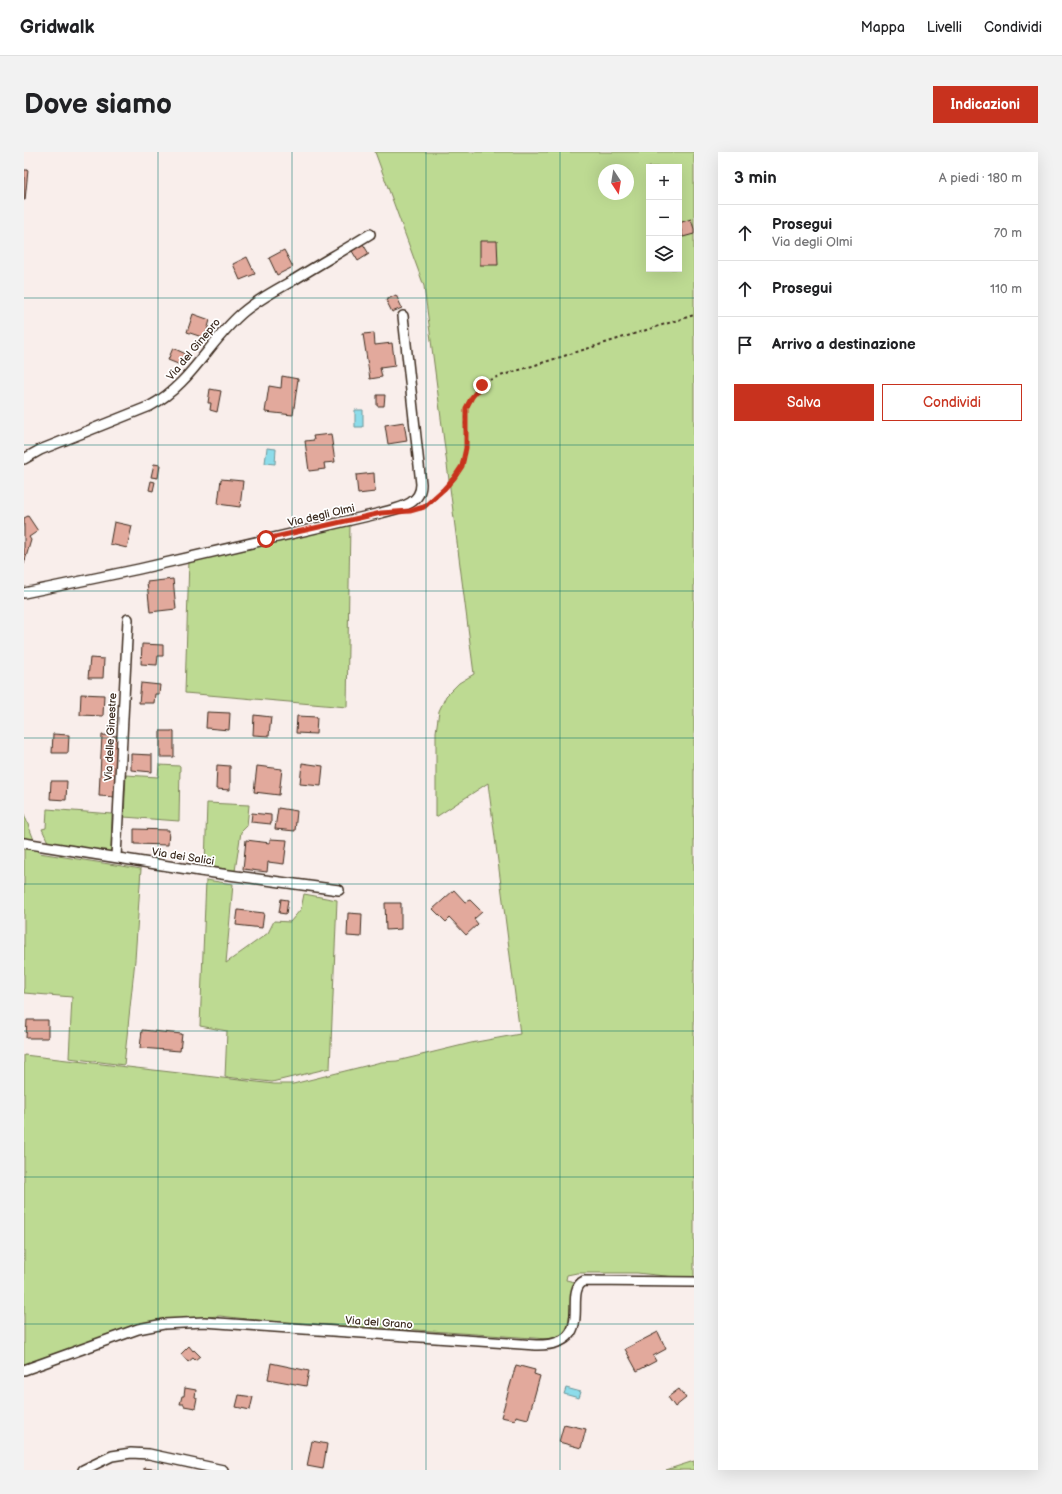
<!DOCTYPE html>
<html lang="it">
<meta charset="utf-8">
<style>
:root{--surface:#fff;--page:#f2f2f2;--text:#202124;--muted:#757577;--line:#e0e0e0;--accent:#c8321e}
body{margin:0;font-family:"Balsamiq Sans",sans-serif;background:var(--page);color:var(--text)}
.controls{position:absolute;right:12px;top:12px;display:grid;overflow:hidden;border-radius:0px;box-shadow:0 4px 16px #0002}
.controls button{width:36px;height:36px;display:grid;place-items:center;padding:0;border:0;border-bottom:1px solid var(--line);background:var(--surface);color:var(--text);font:20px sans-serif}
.compass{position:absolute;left:574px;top:12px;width:36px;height:36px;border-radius:50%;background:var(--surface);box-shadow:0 4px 16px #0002;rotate:168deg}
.stop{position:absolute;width:12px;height:12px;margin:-9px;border:3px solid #c8321e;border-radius:50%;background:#fff}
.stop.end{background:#c8321e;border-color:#fff;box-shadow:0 1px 4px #0008}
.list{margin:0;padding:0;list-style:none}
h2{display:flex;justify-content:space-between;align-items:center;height:52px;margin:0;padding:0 16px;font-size:17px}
h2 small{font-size:13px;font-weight:400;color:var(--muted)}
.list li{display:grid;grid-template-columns:26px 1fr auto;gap:12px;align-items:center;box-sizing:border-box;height:56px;padding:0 16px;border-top:1px solid var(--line)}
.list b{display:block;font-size:15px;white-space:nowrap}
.list p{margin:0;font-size:13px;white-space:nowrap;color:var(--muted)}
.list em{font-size:13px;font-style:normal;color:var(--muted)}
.actions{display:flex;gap:8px;padding:12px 16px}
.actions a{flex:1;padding:9px 0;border:1px solid var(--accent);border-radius:0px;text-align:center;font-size:14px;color:var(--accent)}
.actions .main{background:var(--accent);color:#fff}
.icon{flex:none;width:22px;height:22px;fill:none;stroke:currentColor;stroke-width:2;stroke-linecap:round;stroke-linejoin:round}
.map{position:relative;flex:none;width:670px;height:1318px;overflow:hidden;border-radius:0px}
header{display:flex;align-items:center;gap:24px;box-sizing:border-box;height:56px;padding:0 20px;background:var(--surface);border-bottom:1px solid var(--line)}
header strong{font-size:19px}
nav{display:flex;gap:22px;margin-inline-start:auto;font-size:14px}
.intro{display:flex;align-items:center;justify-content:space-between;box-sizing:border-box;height:96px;padding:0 24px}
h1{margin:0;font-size:28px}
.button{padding:10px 18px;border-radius:0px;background:var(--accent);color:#fff;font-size:14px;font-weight:700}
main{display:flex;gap:24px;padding:0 24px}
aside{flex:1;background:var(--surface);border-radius:0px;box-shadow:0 4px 16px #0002}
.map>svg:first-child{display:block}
.green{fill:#bdda92;stroke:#7c8258;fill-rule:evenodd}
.water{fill:#8ddcea;stroke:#6c9598}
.building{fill:#e2a99c;stroke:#3b2a1e}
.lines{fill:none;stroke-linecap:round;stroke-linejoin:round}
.street-casing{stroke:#3b2a1e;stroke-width:12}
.path{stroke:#3b2a1e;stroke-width:2;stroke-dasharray:3 3;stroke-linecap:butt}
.street{stroke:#fff;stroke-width:9}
.route{stroke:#c8321e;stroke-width:5}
.grid{fill:none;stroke:#0f766e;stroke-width:1;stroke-opacity:0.55}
.labels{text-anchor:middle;stroke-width:3.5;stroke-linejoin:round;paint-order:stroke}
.street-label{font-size:11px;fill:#3b2a1e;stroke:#fff}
</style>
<header>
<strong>Gridwalk</strong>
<nav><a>Mappa</a><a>Livelli</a><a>Condividi</a></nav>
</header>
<div class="intro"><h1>Dove siamo</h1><a class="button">Indicazioni</a></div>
<main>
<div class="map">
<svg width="670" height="1318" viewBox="0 0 670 1318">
<rect width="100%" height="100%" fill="#f9eeeb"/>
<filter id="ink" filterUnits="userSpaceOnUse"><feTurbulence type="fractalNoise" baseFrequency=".025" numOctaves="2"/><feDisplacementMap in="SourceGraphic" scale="8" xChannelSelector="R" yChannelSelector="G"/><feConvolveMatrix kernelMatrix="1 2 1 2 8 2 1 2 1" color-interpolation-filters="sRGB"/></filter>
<g filter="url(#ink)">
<path class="green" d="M351,0h319v1127l-57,-6h-60l-10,2 -1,5 9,2c6,32 8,49 -27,57l-146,-10 -128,-7 -54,-6 -59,4 -84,27 -53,20v-312l250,29h19l88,-22 16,-1 74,-18 49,-9 -32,-251 -52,34v-85l3,-21 7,-15 13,-13 15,-9 -50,-388zM625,15h30v102h-30zM580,18h24v24h-24z
M326,372l-3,183 -162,-14 4,-134z
M135,613l21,1 -1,55 -55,-4 2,-42 32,2z
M183,651l42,2 -2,21 -6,6 -6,39 -30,-6z
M23,657l65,5 -1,38 -63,-10 -6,-13 4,-1z
M0,662l15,39 102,16 -6,91 -11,105 -55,-7 3,-61 -48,-4z
M182,728l27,4 -7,79 42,-30 6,-12 16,1 11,-13 3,-15 33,6 -7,168 -58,14 -47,-5 2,-46 -27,-5z
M670,1309v9h-28z"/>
<path class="water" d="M331,258h8v17h-8z
M243,296l9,1 -1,15 -10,-1z
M542,1236l15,4 -2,6 -15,-4z"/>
<path class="building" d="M0,18h4l-3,30h-1z
M667,67l3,10v5l-11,3 -4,-14z
M456,89h17l1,24h-18z
M339,92l6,10 -11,7 -6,-10z
M260,98l9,17 -16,8 -8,-17z
M223,105l8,17 -15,6 -7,-16z
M372,143l6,13 -10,4 -6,-12z
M169,162l17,6 -5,18 -18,-6z
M350,181l1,12 17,-2 3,23 -15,2 2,9 -12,2 -7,-45z
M149,196l15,7 -5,11 -15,-6z
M258,224l16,3 -5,36 -28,-3 4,-26 12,2z
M186,237l11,2 -4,21 -7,-2 1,-7h-3z
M353,243h8l-1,11h-7z
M380,270l3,19 -19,3 -3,-19z
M307,282l4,28 -11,1 1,6 -16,2 -4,-30 9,-1 -1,-4z
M130,312l6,1 -2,13 -7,-1z
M350,321l1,19 -17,2 -2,-19z
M197,327l22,2 -3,26 -22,-3z
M127,329l4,1 -2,9 -4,-1z
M4,364l10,15 -9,6 2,3 -7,24v-46z
M90,370l18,4 -5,22 -17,-4z
M149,427l3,30 -26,3 -3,-30z
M118,492l21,1v11h-5l-1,9 -16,-1z
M66,506l14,1 -1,19h-15z
M117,531l19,2 -1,9h-4l-1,9h-15z
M57,542l23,1 -1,21 -23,-1z
M183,560l23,1 -1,17 -23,-2z
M230,563l17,2 -2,19 -16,-1z
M273,564l20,1 -1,17 -20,-1z
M136,579h14v26h-14z
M29,582l16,1 -1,18h-16z
M78,583l15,1 -2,61 -16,-1z
M107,602l21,1v17l-21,-2z
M278,611l21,3 -2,20 -21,-2z
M193,613l13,1v24l-14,-1z
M233,614l25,3 -3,26 -25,-3z
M27,629h16l-1,19 -16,-1z
M254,656l19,3 -2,20 -20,-2z
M228,661l19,2v9l-20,-2z
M110,677l35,1 -1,15 -34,-1z
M246,687l17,1 -3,24 -16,-2 -1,10 -24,-3 3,-29 24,3z
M430,738l11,12 5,-2 12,12 -8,7 4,5 -12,11 -16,-17 -4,4 -13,-13z
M257,747l7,1 -2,14 -7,-1z
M361,751h16v26l-15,1z
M214,758l26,3 -2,15 -26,-3z
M324,761l14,1 -1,23 -14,-1z
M3,868h21v18h-22z
M118,878l40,4 -2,17 -40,-3z
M634,1180l8,17 -13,7 3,5 -19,10 -12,-22z
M165,1194l4,5 1,-1 6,6 -5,4 -2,-2 -5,4 -7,-8z
M247,1211l38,8 -3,15 -38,-7z
M492,1213l19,5 -1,4 6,2 -12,43 -12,-3 -1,4 -14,-3z
M161,1236l11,2 -1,7 2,1 -2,10 -11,-2v-2h-4l2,-8h2z
M655,1237l7,9 -11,9 -7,-10z
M215,1243l14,2 -3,13 -14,-3z
M540,1272l22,5 -5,19 -22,-6z
M288,1289l15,3 -4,25 -16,-3z
M120,1316l18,2h-18z"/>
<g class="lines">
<g class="street-casing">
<path id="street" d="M0,307l16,-9 110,-44c40,-21 58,-63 91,-92 15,-13 33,-23 51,-33 26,-16 52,-31 78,-47
M0,441l115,-24 242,-56c17,-5 40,-8 40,-29l-18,-168
M0,691l176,28 139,19
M92,705l12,-238
M0,1218l114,-41 26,-5 40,-2 332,23c63,1 25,-53 48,-64l110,1
M59,1318l29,-14 19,-3 18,1 74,16"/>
</g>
<path class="path" d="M396,357c8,-4 15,-11 21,-17 9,-8 19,-19 22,-30 9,-25 -6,-45 12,-69 5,-6 11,-12 19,-15l200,-63"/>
<use href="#street" class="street"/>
</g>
</g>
<g class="lines" filter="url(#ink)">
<path class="route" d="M242,387l115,-26 29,-2 14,-4 20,-18 10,-11 8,-12 4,-18v-40l6,-11 10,-12"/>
</g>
<path class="grid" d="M134,0v1318M268,0v1318M402,0v1318M536,0v1318M0,146h670M0,293h670M0,439h670M0,586h670M0,732h670M0,879h670M0,1025h670M0,1172h670"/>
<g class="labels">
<g class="street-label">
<text transform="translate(169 197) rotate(-50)" y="4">Via del Ginepro</text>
<text transform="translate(297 363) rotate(-13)" y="4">Via degli Olmi</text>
<text transform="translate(86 585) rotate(-87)" y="4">Via delle Ginestre</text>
<text transform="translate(159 704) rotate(9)" y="4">Via dei Salici</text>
<text transform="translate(355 1170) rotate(4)" y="4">Via del Grano</text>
</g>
</g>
</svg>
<div class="controls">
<button>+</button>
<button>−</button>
<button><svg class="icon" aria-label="layers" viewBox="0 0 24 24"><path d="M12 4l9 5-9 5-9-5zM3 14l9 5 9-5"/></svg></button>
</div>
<svg class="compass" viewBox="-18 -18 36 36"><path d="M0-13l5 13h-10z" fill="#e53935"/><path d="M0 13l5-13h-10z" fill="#757577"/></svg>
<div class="stop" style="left:242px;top:387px"></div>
<div class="stop end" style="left:458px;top:233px"></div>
</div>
<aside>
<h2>3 min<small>A piedi · 180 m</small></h2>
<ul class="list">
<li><svg class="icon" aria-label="ahead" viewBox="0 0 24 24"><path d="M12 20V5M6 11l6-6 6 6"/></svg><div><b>Prosegui</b><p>Via degli Olmi</p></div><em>70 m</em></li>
<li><svg class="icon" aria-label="ahead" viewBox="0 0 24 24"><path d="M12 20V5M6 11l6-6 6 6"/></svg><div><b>Prosegui</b></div><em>110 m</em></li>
<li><svg class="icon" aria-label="arrive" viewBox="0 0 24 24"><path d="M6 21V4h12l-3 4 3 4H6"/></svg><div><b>Arrivo a destinazione</b></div></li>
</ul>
<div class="actions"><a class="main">Salva</a><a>Condividi</a></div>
</aside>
</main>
